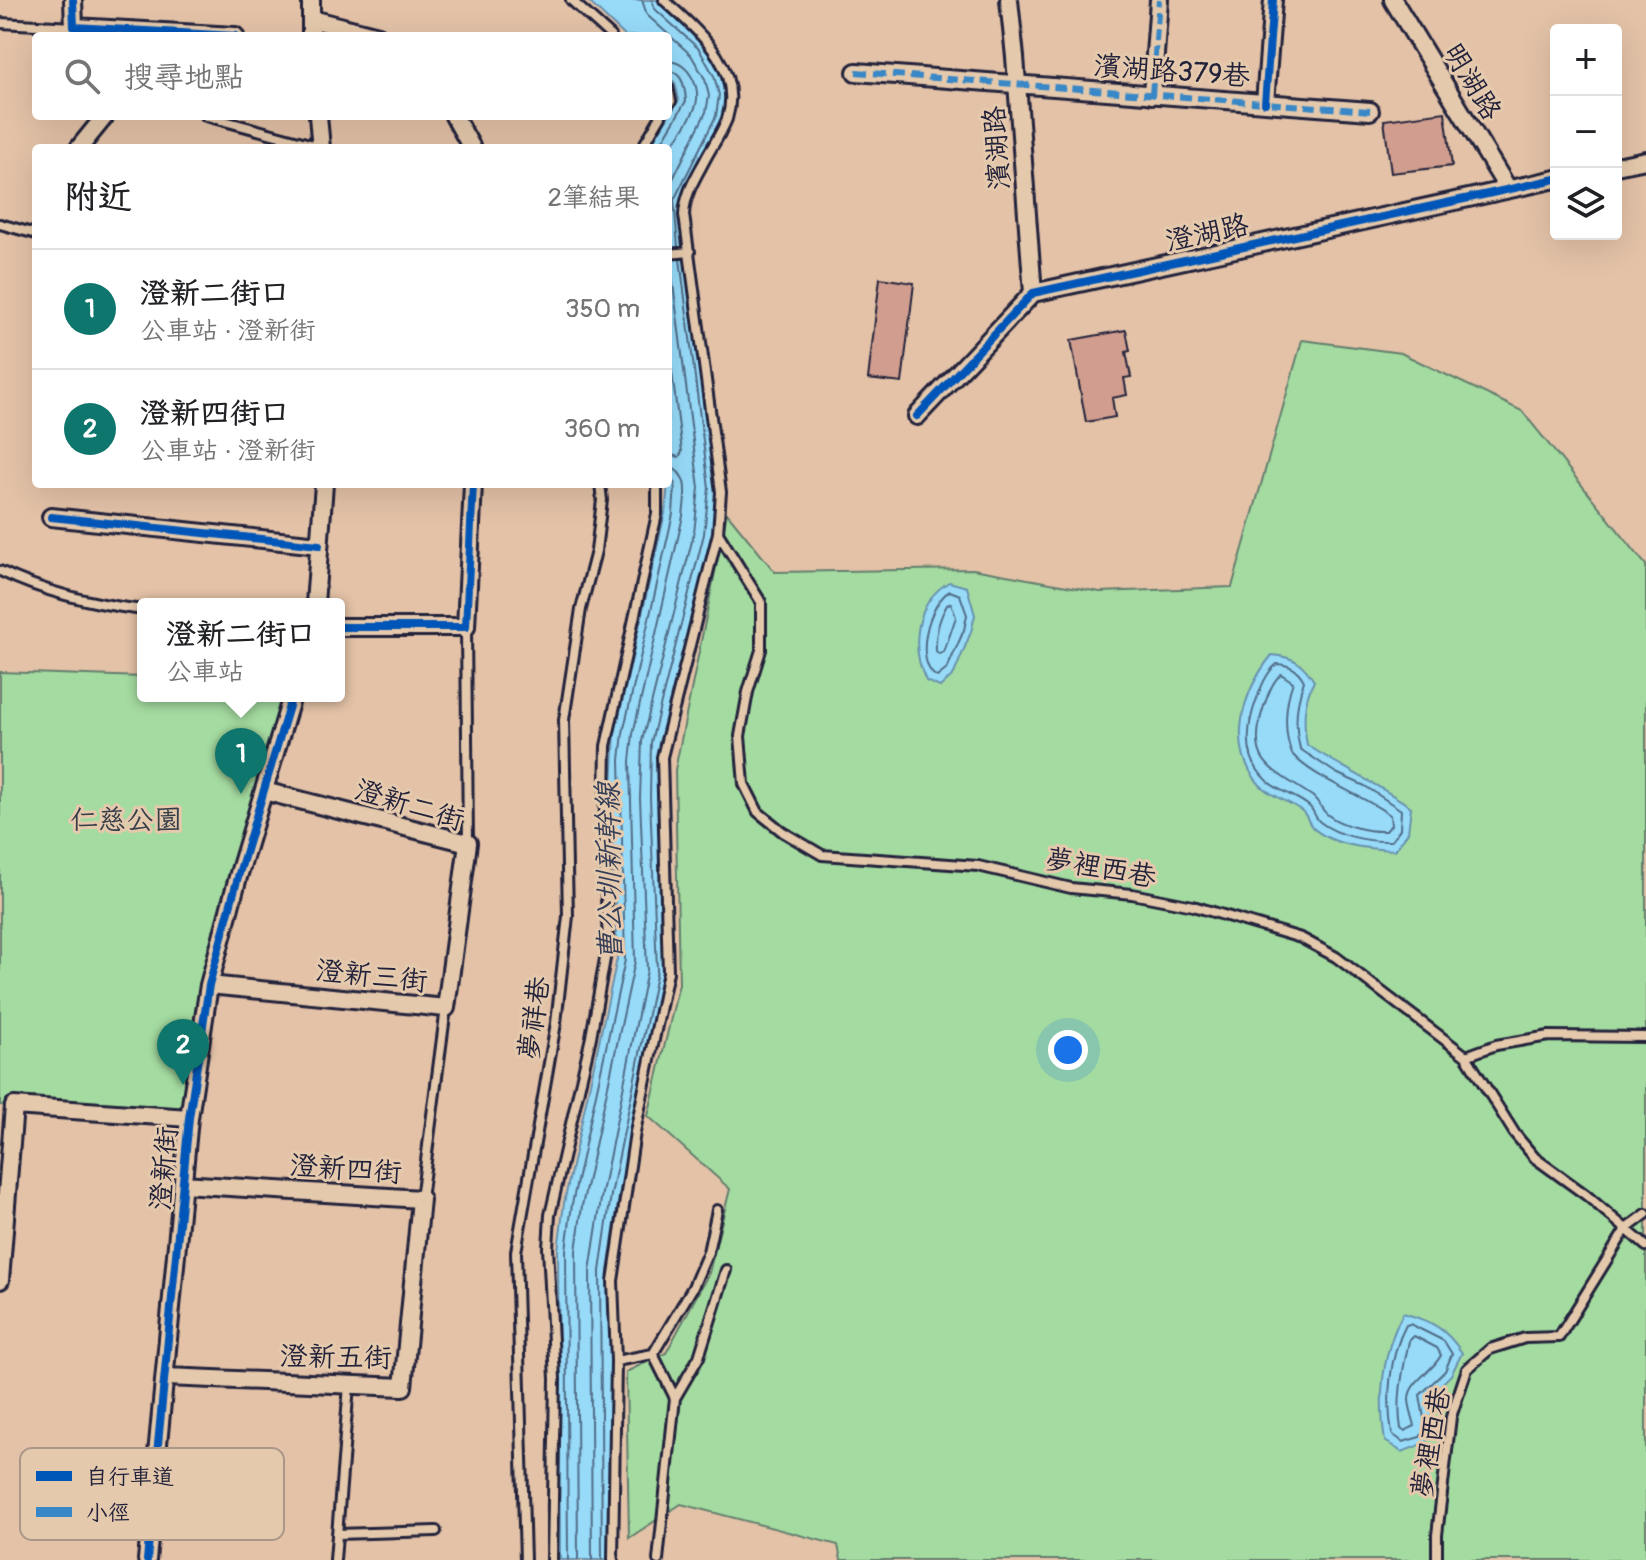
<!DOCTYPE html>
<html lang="zh-TW">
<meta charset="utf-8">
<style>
:root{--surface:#fff;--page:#f2f2f2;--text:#202124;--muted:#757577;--line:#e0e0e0;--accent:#0f766e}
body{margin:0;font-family:Pangolin,"LXGW WenKai TC",sans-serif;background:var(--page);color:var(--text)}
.controls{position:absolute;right:24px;top:24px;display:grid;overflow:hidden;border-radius:8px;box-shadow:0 8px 32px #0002}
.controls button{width:72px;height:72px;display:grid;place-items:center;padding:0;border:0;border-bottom:2px solid var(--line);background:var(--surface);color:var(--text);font:40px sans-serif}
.you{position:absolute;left:1068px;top:1050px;width:28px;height:28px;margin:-20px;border:6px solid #fff;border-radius:50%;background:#1a73e8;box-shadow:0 0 0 12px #1a73e833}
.badge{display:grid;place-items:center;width:52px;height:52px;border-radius:50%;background:var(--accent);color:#fff;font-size:26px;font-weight:700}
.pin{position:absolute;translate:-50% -66px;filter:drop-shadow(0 2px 4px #0008)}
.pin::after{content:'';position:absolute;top:42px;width:28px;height:24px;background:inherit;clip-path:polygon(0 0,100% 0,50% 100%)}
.popup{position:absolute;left:137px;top:598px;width:208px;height:104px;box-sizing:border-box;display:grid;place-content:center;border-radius:8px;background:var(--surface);filter:drop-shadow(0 2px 6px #0005);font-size:26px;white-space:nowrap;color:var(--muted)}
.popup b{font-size:30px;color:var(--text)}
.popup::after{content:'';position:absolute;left:50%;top:100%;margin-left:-16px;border:16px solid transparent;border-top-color:var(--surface)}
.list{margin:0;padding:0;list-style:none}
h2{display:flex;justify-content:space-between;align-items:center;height:104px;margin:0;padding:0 32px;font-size:34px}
h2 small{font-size:26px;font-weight:400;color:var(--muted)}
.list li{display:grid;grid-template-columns:52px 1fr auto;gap:24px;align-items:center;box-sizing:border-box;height:120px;padding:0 32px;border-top:2px solid var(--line)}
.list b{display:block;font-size:30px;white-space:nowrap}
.list p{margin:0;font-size:26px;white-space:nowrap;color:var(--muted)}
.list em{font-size:26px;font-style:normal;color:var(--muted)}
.icon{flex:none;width:44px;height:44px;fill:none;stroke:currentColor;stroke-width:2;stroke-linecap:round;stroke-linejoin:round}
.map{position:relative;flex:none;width:1646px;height:1560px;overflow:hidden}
.search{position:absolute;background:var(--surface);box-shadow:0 8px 32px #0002;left:32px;top:32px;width:640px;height:88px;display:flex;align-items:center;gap:20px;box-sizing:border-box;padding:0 28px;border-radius:8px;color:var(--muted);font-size:30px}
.panel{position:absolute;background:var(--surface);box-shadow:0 8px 32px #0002;left:32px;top:144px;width:640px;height:344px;border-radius:8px}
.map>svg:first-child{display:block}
.green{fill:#a4dba0;stroke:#637e6e;stroke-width:2}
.water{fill:#97dbf9;stroke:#6891ad;stroke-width:2}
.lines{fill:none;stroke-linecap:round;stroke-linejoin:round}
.shore{stroke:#516c87;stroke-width:2}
.building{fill:#d09d8e;stroke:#22223b;stroke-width:2}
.lane-casing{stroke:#22223b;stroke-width:14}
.street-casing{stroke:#22223b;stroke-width:22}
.lane{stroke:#e5c9ac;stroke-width:8}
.street{stroke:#e5c9ac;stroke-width:16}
.quiet{stroke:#3887c6;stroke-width:6;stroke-dasharray:12 6;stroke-linecap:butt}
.cycleway-casing{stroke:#e5c9ac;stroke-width:13}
.cycleway{stroke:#0057b8;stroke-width:8}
.labels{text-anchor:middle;stroke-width:6;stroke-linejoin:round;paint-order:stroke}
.street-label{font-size:28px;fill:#22223b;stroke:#e5c9ac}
.park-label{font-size:28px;fill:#363e4a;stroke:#e5c9ac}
.water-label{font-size:30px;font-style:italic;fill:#343e58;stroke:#e5c9ac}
.key{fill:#e5c9ac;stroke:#aa978a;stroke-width:2}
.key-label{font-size:22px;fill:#22223b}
</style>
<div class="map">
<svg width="1646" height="1560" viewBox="0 0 1646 1560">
<rect width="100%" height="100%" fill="#e3c2a7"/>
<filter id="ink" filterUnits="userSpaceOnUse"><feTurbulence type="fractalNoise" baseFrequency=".0125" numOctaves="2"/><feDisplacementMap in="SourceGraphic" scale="16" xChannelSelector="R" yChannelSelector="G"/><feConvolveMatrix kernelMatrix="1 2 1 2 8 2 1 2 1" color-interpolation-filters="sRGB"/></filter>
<g filter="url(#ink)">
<path class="green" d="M1302,340l99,13 121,58 124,154v995h-805l-3,-15 -157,-41 -52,34 -3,-166 40,-19 43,-80 21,-84 -82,-73 31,-132 -4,-214 52,-257 48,59 198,-3 127,23 132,-5z
M0,672l143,5v19h149l-83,289 -20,133 -189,-13z"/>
<path class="water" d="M587,0h70l48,44 17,29 5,22 -3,23 -42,84 35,285 -5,48 -53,208 -1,55 7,173 -46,225 -11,75 3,98 -1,191h-50l-2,-310 6,-47 53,-244 -6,-156 4,-71 50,-219 3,-29v-336h-20l31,-48 -4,-17 -7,-7v-40h-43z
M949,582l18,5 8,28 -4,17 -17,42 -14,13 -14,-6c-16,-34 -11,-79 23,-99z
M1272,655c22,2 31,8 42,26 -11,21 -11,41 -7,64 34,22 70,39 104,62l-3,25 -13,18c-25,-1 -63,-4 -83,-23 -4,-5 -5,-12 -10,-16 -12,-10 -31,-14 -42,-26 -34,-38 -18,-93 12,-130z
M1403,1313c28,8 43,15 59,40l-11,22 -24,23 9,33 -11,12 -23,9 -17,-11c-7,-44 -3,-88 18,-128z"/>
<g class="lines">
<path class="shore" d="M642,0l5,15 44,40 14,24 4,17 -3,16 -38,77
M652,0l3,9 44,40 15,27 5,19 -3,21 -42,84 4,47
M668,61c20,1 33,25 28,44 -5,16 -19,32 -28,46
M658,148l28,-47c-1,-13 -3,-29 -18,-30
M668,340l14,112 -3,5 -11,-3
M950,591l10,4 7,20 -3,15 -17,39 -10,8c-24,-14 -9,-74 13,-86z
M951,603l5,14 -12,35 -5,2 -3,-3c-1,-17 2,-31 11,-46z
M1277,664c13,1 21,5 27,17 -8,22 -10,45 -4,68l36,24 29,13 36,24 -1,19 -9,12c-22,1 -53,-5 -71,-19 -5,-4 -6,-11 -10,-15 -12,-11 -31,-15 -43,-26 -24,-22 -21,-52 -11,-80 5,-14 10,-28 21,-37z
M1281,674l12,8c-8,21 -10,51 -1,72 22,25 69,40 98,61l1,10 -5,6c-17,1 -44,-5 -58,-16 -7,-5 -9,-14 -16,-19 -41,-28 -67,-32 -48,-90 4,-11 8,-24 17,-32z
M1410,1324l34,17 8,13 -7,17 -25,24 6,35 -6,7 -17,5 -11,-8c-6,-35 -3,-77 14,-109z
M1414,1336l23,12 4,7c-7,16 -32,26 -32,44 0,8 4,18 6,27l-11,5 -3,-2c-5,-30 2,-59 8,-88z
M568,1560l-2,-310 6,-46 53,-244 -5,-200 3,-27 50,-219 2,-30 -7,-8
M578,1560l-2,-309 6,-45 53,-245 -5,-200 3,-27 50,-218c2,-20 8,-42 -15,-50
M592,1560l-2,-289 12,-78 45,-223 -7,-172 2,-57 52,-208 5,-45 -29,-228
M602,1560l-2,-289 11,-76 46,-225 -7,-172 1,-56 53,-208 5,-46 -29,-229"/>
</g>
<path class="building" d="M1445,112l7,54 -61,7 -7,-53z
M880,278l34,5 -12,100 -34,-4z
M1126,330l4,21 -4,1 5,25 -7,1 3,17 -15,3 3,19 -29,5 -15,-82z"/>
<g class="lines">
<g class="lane-casing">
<path id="lane" d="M571,0l40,36
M0,23l74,4
M668,87l3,14 -3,4
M206,116l115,31
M642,148l19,-32
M0,224l36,10
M668,254l22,-2
M718,533l43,69v48l-13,42 -8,44 4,48 14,28 25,20 39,23 156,11 93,22 61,6 61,12 108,32 35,19 130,99 49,78 20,24 51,37 60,51
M0,571c46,22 93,33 143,39
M466,627l2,216
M1466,1056l30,-11 53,-9 97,1
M421,1199l25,-191
M653,1354l22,44 -17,162
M616,1361l37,-7 40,-67 15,-35 9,-42
M675,1398l24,-41 27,-87
M337,1534l99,-3
M335,1560l14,-175
M525,1560l-9,-308 40,-229 12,-107 -4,-196 17,-111 15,-58 6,-51 -2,-16
M552,1560l3,-181 -7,-131 2,-33 41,-178 17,-95 -4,-88 2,-108 51,-232v-30
M613,1560l3,-199 -3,-80 22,-149 33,-160 -6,-215 56,-224 3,-41 -37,-277c1,-22 12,-38 22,-57 7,-13 16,-26 21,-39 16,-52 -28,-87 -63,-119
M1437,1560v-25l14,-118 16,-48 23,-20 35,-11 34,-1 67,-108 20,-15"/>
</g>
<g class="street-casing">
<path id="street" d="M73,0l1,27 161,9
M311,0v36
M1009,0l6,57 18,236
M1393,0l115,189
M311,19l67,17
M856,72l514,39
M1152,95l7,-95
M1265,103l8,-103
M318,116l3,32
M454,116l18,32
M79,148l26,-32
M1616,166l30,-6
M917,416l116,-123 523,-114
M51,517l268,28
M315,604l9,-120
M339,627h127l7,-143
M209,985l237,23 22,-165 -204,-52
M0,1280l14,-174 175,12
M167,1377l236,10 18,-188 -238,-15
M147,1560l42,-442 20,-133 29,-108 54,-181"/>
</g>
<use href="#lane" class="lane"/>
<use href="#street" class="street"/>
<path class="quiet" d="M856,72l514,39
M1152,95l7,-95"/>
<g class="cycleway-casing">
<path id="cycleway" d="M73,0l1,27 161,9
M1265,103l8,-103
M917,416l116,-123 523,-114
M51,517l268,28
M339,627h127l7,-143
M147,1560l42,-442 20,-133 29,-108 54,-181"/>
</g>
<use href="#cycleway" class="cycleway"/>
</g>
</g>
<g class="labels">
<g class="street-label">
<text transform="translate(1172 70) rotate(4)" y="10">濱湖路379巷</text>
<text transform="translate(1473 81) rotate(59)" y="10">明湖路</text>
<text transform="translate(996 148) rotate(-94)" y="10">濱湖路</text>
<text transform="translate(1207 232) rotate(-12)" y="10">澄湖路</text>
<text transform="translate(410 804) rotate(17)" y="10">澄新二街</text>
<text transform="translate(1101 867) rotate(10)" y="10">夢裡西巷</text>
<text transform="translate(372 975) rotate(6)" y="10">澄新三街</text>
<text transform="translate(533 1018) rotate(-82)" y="10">夢祥巷</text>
<text transform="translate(163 1168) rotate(-85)" y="10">澄新街</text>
<text transform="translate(346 1168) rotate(4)" y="10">澄新四街</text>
<text transform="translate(336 1356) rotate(1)" y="10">澄新五街</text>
<text transform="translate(1430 1442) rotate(-80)" y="10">夢裡西巷</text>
</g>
<g class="park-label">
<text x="126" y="829">仁慈公園</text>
</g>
<g class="water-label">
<text transform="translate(609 872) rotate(-91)" y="10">曹公圳新幹線</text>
</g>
</g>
<rect x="20" y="1448" width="264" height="92" rx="12" class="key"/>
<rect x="36" y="1471" width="36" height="10" fill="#0057b8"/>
<rect x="36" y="1507" width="36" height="10" fill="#3887c6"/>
<g class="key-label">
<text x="86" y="1484">自行車道</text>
<text x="86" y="1520">小徑</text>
</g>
</svg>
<div class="controls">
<button>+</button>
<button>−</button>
<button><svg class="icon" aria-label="layers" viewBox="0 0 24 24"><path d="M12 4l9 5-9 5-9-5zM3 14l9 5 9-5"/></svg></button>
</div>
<div class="you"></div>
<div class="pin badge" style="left:241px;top:794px">1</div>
<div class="popup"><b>澄新二街口</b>公車站</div>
<div class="pin badge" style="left:183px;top:1085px">2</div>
<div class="search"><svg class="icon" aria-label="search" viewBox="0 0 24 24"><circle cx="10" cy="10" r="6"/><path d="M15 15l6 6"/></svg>搜尋地點</div>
<section class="panel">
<h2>附近<small>2筆結果</small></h2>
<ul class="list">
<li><span class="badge">1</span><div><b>澄新二街口</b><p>公車站 · 澄新街</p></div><em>350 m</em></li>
<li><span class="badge">2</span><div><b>澄新四街口</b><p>公車站 · 澄新街</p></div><em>360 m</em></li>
</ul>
</section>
</div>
